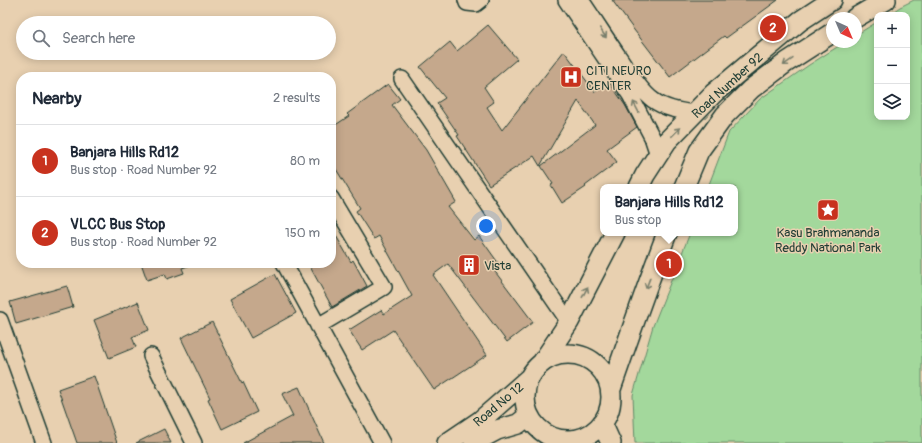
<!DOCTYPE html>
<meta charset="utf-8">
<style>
:root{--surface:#fff;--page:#f6f6f7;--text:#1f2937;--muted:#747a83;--line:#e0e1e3;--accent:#c8321e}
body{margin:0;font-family:Pangolin,sans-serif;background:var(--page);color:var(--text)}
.controls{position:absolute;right:12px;top:12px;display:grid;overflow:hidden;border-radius:8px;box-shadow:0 2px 10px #0003}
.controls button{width:36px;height:36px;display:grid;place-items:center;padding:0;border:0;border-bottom:1px solid var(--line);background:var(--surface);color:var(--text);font:20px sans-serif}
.compass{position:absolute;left:826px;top:12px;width:36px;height:36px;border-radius:50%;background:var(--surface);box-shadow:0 2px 10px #0003;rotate:136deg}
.you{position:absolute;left:486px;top:226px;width:14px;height:14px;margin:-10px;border:3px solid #fff;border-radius:50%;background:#1a73e8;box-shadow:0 0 0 6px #1a73e833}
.badge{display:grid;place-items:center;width:26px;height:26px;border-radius:50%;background:var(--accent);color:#fff;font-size:13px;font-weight:700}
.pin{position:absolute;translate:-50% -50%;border:2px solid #fff;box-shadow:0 1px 4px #0006}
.popup{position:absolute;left:600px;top:184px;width:138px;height:52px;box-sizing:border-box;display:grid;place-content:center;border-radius:8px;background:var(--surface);filter:drop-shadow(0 1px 3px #0005);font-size:13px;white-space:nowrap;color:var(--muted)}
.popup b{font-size:15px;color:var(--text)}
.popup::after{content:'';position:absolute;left:50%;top:100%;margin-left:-8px;border:8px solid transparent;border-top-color:var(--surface)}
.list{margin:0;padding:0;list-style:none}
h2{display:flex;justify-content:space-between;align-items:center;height:52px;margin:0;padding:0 16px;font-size:17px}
h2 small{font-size:13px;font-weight:400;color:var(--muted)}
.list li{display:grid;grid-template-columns:26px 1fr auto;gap:12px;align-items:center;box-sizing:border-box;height:72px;padding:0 16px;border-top:1px solid var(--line)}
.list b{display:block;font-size:15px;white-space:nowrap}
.list p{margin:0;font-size:13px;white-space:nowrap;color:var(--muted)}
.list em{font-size:13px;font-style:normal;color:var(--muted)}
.icon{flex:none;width:22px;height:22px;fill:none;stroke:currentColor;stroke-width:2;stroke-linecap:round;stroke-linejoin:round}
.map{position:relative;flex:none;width:922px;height:443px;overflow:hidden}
.search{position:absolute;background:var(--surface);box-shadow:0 2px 10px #0003;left:16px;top:16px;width:320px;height:44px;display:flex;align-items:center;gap:10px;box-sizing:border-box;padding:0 14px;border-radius:22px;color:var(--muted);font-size:15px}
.panel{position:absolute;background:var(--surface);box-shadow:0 2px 10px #0003;left:16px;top:72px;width:320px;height:196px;border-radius:16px}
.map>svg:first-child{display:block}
.green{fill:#a3d89c;stroke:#618a68}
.building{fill:#c5a88c;stroke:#1f3d34}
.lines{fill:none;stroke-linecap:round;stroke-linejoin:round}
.minor-casing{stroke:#1f3d34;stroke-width:18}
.major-casing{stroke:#1f3d34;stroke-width:22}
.minor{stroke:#e8d0b0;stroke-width:15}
.major{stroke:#e8d0b0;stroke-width:19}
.oneway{stroke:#797f6c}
.labels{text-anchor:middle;stroke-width:3;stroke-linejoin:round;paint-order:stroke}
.poi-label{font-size:13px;fill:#1f3d34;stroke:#e8d0b0;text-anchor:start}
.street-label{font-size:13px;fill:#1f3d34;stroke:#e8d0b0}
</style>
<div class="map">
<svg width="922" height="443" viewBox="0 0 922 443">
<rect width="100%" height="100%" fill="#e8d0b0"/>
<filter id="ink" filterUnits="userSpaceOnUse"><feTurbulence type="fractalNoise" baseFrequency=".025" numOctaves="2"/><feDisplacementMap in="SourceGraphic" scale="8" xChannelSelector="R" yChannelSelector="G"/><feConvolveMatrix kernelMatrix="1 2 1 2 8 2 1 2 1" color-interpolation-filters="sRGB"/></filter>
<g filter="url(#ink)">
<path class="green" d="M914,0h8v443h-287l-2,-48 20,-69 37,-93h45v-46h-27l21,-55 31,-33 49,-34 36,-23h11v-7l21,-13v95h30v-102h-19l12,-8z"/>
<path class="building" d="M612,0h166l-52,38 -2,-2 -54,41 -36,-47z
M488,25l29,34 -33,28 10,15 -7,5 15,23 62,-79 31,41 14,-10 16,23 12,22 -30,22 10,13 -32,24 1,1 -24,16 -11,-18 2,-1 -12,-18 54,-41 -17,-24 -38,65 -6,-10 -45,29 -32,-49 2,-1 -22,-32 8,-5 -25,-31 30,-25 7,9z
M388,84l12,15 -8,6 34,45 30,52 -8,5 26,33 5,-4 20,28 -6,5 40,53 -26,20 -59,-78 -15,11 54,80 -53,35 -41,-60 -31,20 -13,-20 32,-20 3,4 28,-18 -33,-60 -5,3 -18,-28 4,-3 -29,-47v-33l18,-12 -2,-2z
M331,227l20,35 2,-2 14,26 -35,21 -24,-44h23z
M141,263h50v2l-9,3 2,5 -17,6 -2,-5 -18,6z
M275,274l21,39 -45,25 -21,-39z
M67,286l6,21 -57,17 -6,-22z
M138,302l11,28 -17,7 4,10 -27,11 -15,-38z
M212,322l30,61 1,-1 14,30 -35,17 -14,-30 2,-1 -29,-60z
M94,376l23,67h-40l-19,-54z
M299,387l25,56h-81l50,-27 -11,-22z
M164,429l7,14h-35z"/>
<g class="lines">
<g class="minor-casing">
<path id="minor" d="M466,0l1,3 9,1 5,-4
M566,0l64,95 22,42 6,18
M581,0c13,19 25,38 38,57 9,13 21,34 34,43 12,9 28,11 41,13
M402,79l167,243
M284,263l98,180
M0,320l44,123
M318,326l66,-39 -53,-89
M151,356l43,87"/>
</g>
<g class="major-casing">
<path id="major" d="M855,18l31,-18
M639,187l6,-12 22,-34 47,-48 86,-72 32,-21
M684,187l15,-36 26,-36 26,-26 36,-27 45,-29
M525 397a43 43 0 1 1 86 0a43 43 0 1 1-86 0Z
M543,361l26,-39 46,-89
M611,389c18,-52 36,-104 56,-156
M602,423l9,20
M447,443l34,-23 48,-42
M474,443l6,-4 17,-9 21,-6 10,-8"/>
</g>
<use href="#minor" class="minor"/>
<use href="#major" class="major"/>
</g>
<defs><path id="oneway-shaft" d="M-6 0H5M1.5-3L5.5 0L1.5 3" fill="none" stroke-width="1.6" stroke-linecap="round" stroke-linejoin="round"/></defs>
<g class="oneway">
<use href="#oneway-shaft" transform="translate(603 33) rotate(57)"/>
<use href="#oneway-shaft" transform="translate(788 62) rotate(145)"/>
<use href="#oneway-shaft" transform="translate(636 107) rotate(-118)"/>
<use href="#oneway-shaft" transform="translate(676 132) rotate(-46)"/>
<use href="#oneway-shaft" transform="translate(648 283) rotate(111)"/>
<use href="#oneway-shaft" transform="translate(585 292) rotate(-63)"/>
</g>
</g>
<defs>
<g id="hospital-square" transform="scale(1.15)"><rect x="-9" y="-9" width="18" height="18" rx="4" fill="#c8321e" stroke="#e8d0b0"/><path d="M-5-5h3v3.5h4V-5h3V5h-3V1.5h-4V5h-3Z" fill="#fff"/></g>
<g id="sight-square" transform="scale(1.15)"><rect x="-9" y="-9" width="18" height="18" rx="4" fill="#c8321e" stroke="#e8d0b0"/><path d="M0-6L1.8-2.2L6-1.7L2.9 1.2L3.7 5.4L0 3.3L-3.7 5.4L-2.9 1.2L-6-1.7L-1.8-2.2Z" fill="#fff"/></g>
<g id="building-square" transform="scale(1.15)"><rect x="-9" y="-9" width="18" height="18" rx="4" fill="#c8321e" stroke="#e8d0b0"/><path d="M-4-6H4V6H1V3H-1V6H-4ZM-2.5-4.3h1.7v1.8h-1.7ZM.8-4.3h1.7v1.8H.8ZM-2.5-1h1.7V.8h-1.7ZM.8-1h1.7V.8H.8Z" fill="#fff"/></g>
</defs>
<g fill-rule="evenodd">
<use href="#hospital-square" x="571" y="77"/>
<use href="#sight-square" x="828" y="210"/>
<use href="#building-square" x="469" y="265"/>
</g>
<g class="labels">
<g class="poi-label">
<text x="586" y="75">CITI NEURO<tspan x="586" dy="15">CENTER</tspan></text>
<text x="828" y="237" text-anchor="middle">Kasu Brahmananda<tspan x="828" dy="15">Reddy National Park</tspan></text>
<text x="484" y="270">Vista</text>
</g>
<g class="street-label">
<text transform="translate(727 85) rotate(-42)" y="5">Road Number 92</text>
<text transform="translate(498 404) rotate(-40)" y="5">Road No 12</text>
</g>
</g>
</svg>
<div class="controls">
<button>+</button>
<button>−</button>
<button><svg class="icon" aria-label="layers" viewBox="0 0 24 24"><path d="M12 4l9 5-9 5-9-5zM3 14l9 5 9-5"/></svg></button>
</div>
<svg class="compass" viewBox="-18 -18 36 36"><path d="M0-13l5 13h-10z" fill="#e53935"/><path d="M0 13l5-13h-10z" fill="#747a83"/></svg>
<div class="you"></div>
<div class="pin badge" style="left:669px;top:264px">1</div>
<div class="popup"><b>Banjara Hills Rd12</b>Bus stop</div>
<div class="pin badge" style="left:773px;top:28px">2</div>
<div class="search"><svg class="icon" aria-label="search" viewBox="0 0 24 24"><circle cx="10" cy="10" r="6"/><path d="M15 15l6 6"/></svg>Search here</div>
<section class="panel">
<h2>Nearby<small>2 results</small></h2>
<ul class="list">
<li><span class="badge">1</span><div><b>Banjara Hills Rd12</b><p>Bus stop · Road Number 92</p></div><em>80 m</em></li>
<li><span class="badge">2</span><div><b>VLCC Bus Stop</b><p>Bus stop · Road Number 92</p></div><em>150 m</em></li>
</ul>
</section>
</div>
